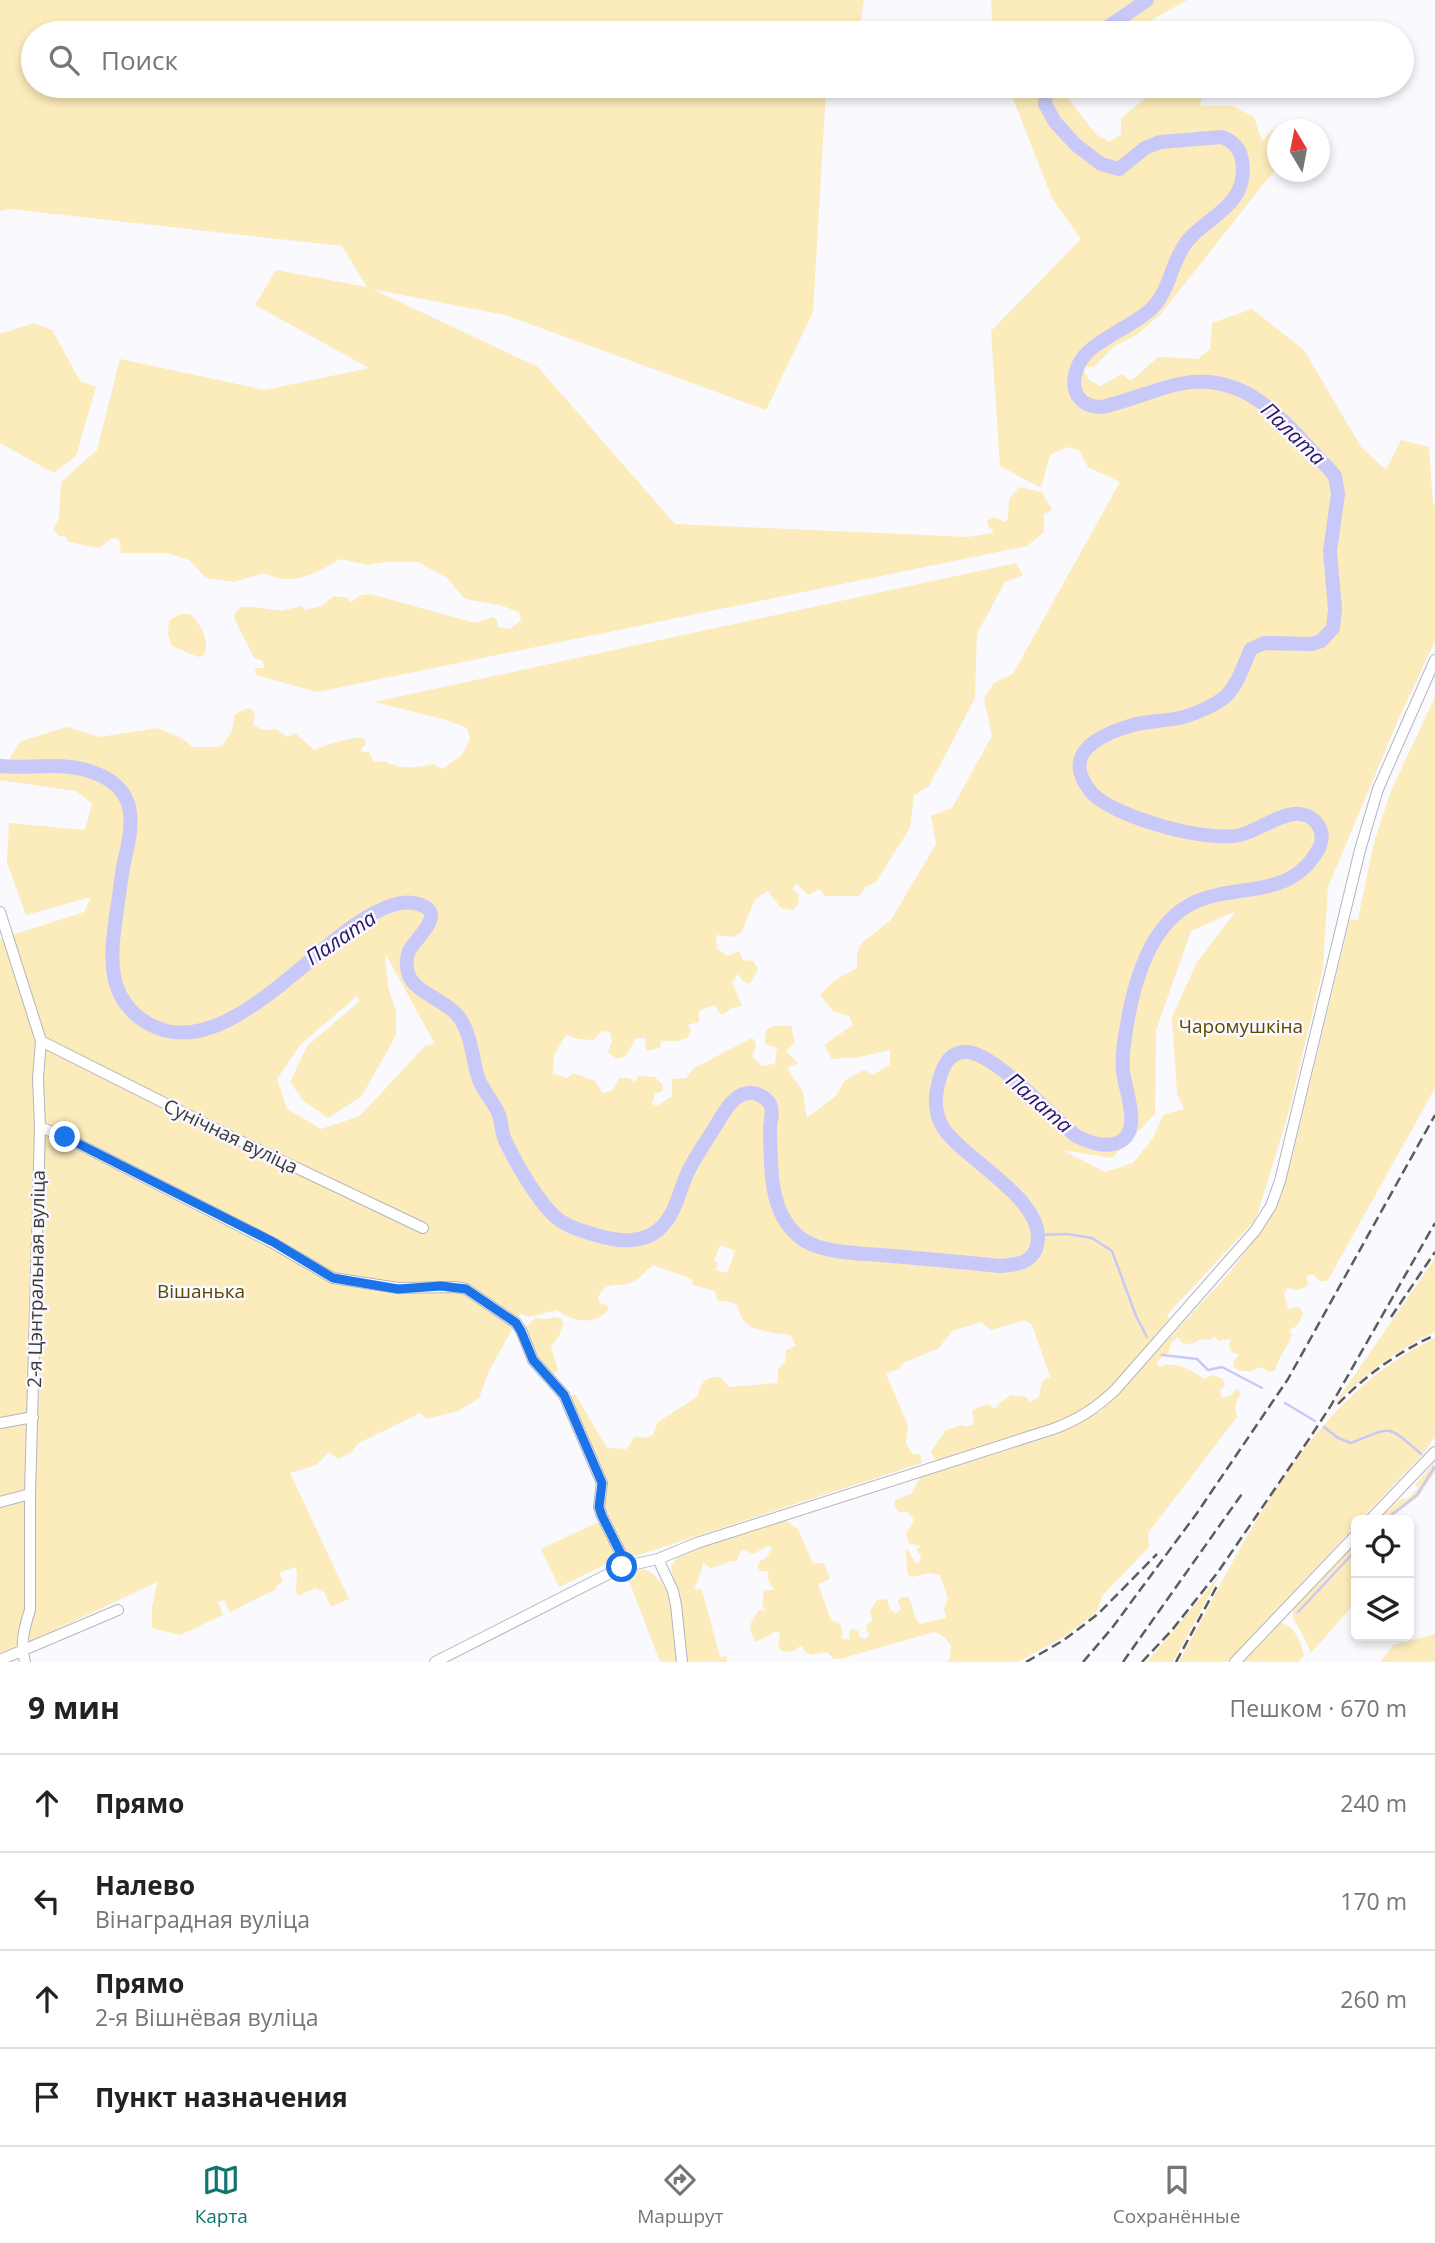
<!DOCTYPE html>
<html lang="ru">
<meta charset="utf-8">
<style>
:root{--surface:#fff;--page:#f6f6f6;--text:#222;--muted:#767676;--line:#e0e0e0;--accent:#0f766e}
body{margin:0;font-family:"Open Sans",sans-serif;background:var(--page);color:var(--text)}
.controls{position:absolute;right:21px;bottom:21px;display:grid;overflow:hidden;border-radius:10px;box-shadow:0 4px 10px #0003}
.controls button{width:63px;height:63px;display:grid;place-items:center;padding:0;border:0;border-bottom:2px solid var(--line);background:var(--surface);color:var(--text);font:35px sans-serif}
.compass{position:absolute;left:1267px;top:119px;width:63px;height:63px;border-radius:50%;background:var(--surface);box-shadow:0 4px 10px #0003;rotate:350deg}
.stop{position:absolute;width:21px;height:21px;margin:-16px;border:5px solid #1a73e8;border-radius:50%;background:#fff}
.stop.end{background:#1a73e8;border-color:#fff;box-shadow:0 2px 7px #0008}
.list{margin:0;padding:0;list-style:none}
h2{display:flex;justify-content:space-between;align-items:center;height:91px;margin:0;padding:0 28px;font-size:30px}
h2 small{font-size:23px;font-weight:400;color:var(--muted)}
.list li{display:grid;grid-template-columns:46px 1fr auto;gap:21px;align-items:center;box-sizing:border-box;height:98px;padding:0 28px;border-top:2px solid var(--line)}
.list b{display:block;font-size:26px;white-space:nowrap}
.list p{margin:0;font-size:23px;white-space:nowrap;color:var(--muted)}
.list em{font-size:23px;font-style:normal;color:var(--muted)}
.icon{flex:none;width:38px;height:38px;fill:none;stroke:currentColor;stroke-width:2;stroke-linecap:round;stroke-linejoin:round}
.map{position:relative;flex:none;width:1435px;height:1662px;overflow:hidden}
.search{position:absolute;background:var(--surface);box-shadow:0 4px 10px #0003;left:21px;right:21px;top:21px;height:77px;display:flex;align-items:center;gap:18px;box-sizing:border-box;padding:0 24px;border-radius:38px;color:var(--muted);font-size:26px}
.sheet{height:483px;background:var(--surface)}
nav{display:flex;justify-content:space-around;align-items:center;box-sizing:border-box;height:98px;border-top:2px solid var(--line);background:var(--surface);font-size:19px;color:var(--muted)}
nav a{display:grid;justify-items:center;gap:4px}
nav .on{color:var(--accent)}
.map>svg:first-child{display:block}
.green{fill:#fcebbb;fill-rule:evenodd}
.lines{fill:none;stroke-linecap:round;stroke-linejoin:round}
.stream{stroke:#c9c9f9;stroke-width:2.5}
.river{stroke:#c9c9f9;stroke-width:14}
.minor-casing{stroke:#b4b4be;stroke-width:12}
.minor{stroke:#fff;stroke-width:10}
.rail{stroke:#5b5b60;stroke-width:2.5;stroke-dasharray:10 5;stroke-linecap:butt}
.route{stroke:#1a73e8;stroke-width:9}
.labels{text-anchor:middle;stroke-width:5;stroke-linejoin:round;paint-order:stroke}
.park-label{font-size:19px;fill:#5c4800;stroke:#f9f9fe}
.street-label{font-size:19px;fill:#39393d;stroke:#f9f9fe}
.water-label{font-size:21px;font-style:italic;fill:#2a156d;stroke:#f9f9fe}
</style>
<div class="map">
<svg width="1435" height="1662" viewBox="0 0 1435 1662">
<rect width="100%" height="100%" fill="#f9f9fe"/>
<path class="green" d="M0,0h864l-5,33h-826v53h797l-4,5 -13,221 -47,98 -261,-95 -133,-26 166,78 137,157 293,13 24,-4 1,-4 -4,-2 -2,-6 7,-4 10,5 4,-3 1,-20 10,-12 23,5 10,18 -8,4v18l-17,14 -710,146 -61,-17 -1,-7h9l-1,-7 -9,-3c-5,-13 -18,-32 -20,-43l7,-8h13l27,4 21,-5 3,4 16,-4 13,-10 14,2 2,5 9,-7 11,-2 105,29 18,-6 4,3 1,7 12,2 11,-9 -2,-8 -19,-7 -35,-6 -18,-21 -29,-16h-32l-18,3 -28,-6c-25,15 -47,28 -76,14l-30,9 -28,-4 -17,-18 -22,-7h-46l-2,-14 -7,-1 -13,10 -31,-6 -3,-6h-6l-6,-7 6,-10 2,-37 36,-32 23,-91 145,31 104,-22 -114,-63 21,-35 91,17 -25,-41 -332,-37 -10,2z
M991,0h196l-58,33h-136z
M1008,86h67l-7,13 29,36 12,7 12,-8v-16l40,-32h38l3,10 -2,10h33l21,11 8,24 10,-11 5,2 -3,17 3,2v16l-117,148 -24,20 -23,12 -19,20h-12l7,13 11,6 22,-12 9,7 27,-24 40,2 12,-10 2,-26 40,-14 52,41 57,97 25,23 15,-30 28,7 4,57h2v137l-36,77 -71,169 -5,81 -34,143 -33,108 -89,96 2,4c-24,28 -47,64 -77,84 -38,26 -98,39 -142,54l-15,3 -4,-9 15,-21 15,-5 5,2 8,-3 -2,-14 16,-6 7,5 4,-6 12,-8 15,2 3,5 10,-5 3,-15 5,-5 4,2 -19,-54 -7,-5 -34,10 -10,-8 -29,9 -13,17 -36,15 -3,5 -14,6 22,51 -2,18 6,11h8l2,9 -287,93 -8,-2 -23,-47 3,-23 -40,-86 8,-4 32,54 20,1 7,-12 12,1 7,-3 5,-13 40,-26c3,-14 7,-19 22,-19l9,10 49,-4v-13l7,-8 1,-12 10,-4 -5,-11c-13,-2 -30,-3 -41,-9 -18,-11 -1,-26 -32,-25l-3,-10 -22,-6 -1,-6 -39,-14c-6,5 -15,15 -23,18 -13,4 -28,-2 -32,16l3,5 6,1 2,4c-14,18 -37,12 -52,1l-29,7 -7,-4 -32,58 -10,27 -21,13 -31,8 -7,-6 -63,31 -5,8 -14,7 -9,-7 -13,13 -26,8 59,126 -18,8 -7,-15 -9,-4 -17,8c-5,-12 2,-20 -3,-29l-16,6 4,8 -8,6 1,2 -46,23 -6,-12 -6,2 5,13 -43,20 -28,-7v-20l5,-26 -102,48 1,3 -56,21v-715l84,-27 7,-15 -65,18 -19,-52 2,-40 76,7 7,-26 -16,-13 -76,-11v-7l21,-32 46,-14 33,10 58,-9 23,10 12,9h24l7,-3c1,-4 4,-7 6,-10 9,-16 -5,-19 20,-26l5,5 -2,11 9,6 14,-1 11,8 8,-4 19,17c10,-5 38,-13 49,-12l3,6 -5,5 1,3h7l5,10 11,-1c14,9 31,7 49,3l8,5 20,-14 8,-16 -3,-11 -21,-8 -72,-18 642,-139 7,12 -18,7 -28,52 -2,64 -46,88 -15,9 -4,33 -35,55 -9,3 -7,10h-34l-6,-7 -10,6 -13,-12 -3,6 6,6 -1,9 -5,6 -12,-2 -13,-17 -13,8 -14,34 -9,4 -16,-2 1,14 11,7 11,-5 4,9 10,1 5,8 -8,15 -7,-3 -5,-7 -6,8 10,24 -10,2 -10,7 -8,-10 -15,6v11l-12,3 4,5 -3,7 -10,4h-17l-1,7 -14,3 -1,-13h-9l-10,18 -9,3 -9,-7 4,-10 -2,-10 -8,-1 -8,9 -15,-1 -13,-4 -12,20 -1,19 14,4 6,-5 22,8 8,12 10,-3 6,-12h10l6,4 4,-6 16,1 8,8 -1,7 -7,1 -3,11 5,2 15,-10v-17l14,-1 8,-10 58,-30c6,6 4,11 0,18l9,10 14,-2 2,-16 -12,-4 1,-14 7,-4h18l4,17 -9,8 12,12 -11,5 16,24 4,26 30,-23 7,-14 20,-11 9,5 17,-10v-15l-31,7 -27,2 -8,-14 29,-20 -4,-9 -16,-5 -13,-16 15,-15 22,-12v-15l5,-10 29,-23 45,-76 -5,-28 21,-8 40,-72 -8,-38 10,-15 19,-9 107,-192 -32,-15 -9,-17 -12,-3 -17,8 -9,33 -41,-22 -9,-135 90,-92 -29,-41zM1236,911l-39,51 -25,55 5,77 7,15 -21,6 -10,23 -20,25 -28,9 -43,-22 50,8 43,-44 1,-84 35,-99zM385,953l50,91 -9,1 -66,71 -39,13 -34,-20 -10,-30 24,-35 56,-48 2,6 -52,44 -17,36 13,18 25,18 34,-22 34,-61v-24l-8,-24zM720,1245l15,6 -8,22 -11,-3 2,-7 -4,-2z
M34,323l18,7 28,51 16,6 -20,69 -22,17 -54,-30v-109z
M180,614h10c11,11 20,25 14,41l-6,2 -26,-11 -4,-12 1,-13z
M1435,697v391l-107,192c-7,3 -10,1 -14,-5h-6l-2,4 3,4 -3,4 -9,3 -10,-2 -3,5 4,16 11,-2 4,7 -6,12 -8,4 3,5c-5,12 -13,23 -17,35l-6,2 -8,-5 -10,4h-12l-6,-5 1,-5 5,-6 -7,-3 -3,-6 2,-7 -13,2 -3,-5 -4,4 -10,-1 -9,5 -10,-1 -4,-6 -7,6 -2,10 -4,1 -9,9 4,4c13,-7 34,4 44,12l9,-4 10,4 2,7 -5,4 2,8 8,-2 7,-7 4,4 -6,12 2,12 -89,116 1,14 -47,49 -5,16 -35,26 -44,24h-74l6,-2 1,-15 -9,-10 -8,-3 -94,27h-6l-7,-7 -15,3 -8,-4 -2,-6 -9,6 -9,1 -6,-5 2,-13 -3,-3 -21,11c-9,-16 -7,-17 3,-32l7,1 -4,-6 2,-15h10l-7,-13 2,-6h-9l-3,-5 4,-6 4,-1 8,-11 -5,-2 -15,8 -11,-5 -6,12c-11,-1 -15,6 -26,7l-7,-6c-1,9 -5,19 -9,26l8,2 18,67 7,-1v6h-40l-16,-96 7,-9 38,-15 69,-22 13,9 15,35 11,-1 6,16 -12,5 13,36 9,4 3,9 -2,5 9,1 -1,-8 3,-2 6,2 2,6 5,2 4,-4 -3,-9 6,-5 -2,-10 7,-11 10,-1 3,11 6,3 5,-3 -3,-9 3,-4h7c7,10 3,19 12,27l26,-6 -2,-10 4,-10 -8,-23 -11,-2 -17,4 -4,-2 -3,-25h3l8,14 4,-2 1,-8 -4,-1v-4l4,-3 -12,-3 -3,-9 8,-14 -6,-8h-9l-4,-5v-7l16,-6 10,-17 135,-42 43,-23 20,-19 110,-120 30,-39 17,-28 16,-48 58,-239 8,1 15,-74 17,-53z
M1435,1258v74c-39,18 -71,43 -101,73z
M555,1317l6,2 3,4 -5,13 -8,10 7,24 -6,6 -12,-12 -16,-35 11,-11 11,1z
M1435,1338v97l-10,17 -65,68h-4v5l-129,137h-48c64,-117 128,-264 256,-324z
M1434,1463l1,9 -17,25 -30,23h-11l25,-22 4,2 13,-12 -4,-3z
M596,1523l8,3 14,32 -59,29 -18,-38z
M1356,1542v60l-45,51 -9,-20 -9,-14v-10z
M644,1569c35,16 30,61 33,93h-17l-34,-89z
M1220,1575l-47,87h-26z
M1282,1623c13,4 19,19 22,33l-6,6h-56l35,-38z
M1435,1634v28h-55l14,-17z"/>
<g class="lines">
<path class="stream" d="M1038,1235l29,-1 25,4 20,13 24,65 11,21
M1162,1355l35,4 11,11 14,-3 40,21
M1285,1403l30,18
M1324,1427l14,11 13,5c43,-17 35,-19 70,11
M1385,1520l32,-25 17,-27 -1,-1
M1298,1612l58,-62"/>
<path class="river" d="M1099,33l48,-33
M0,766c28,3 59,-4 86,4 49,14 50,46 39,88 -4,16 -5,34 -8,51 -6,43 -14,89 32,115 73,41 160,-75 220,-108 14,-8 32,-17 49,-12 32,9 -4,35 -9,47 -3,7 -3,17 0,25 9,19 39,24 52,44 11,18 11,38 17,57 4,14 16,24 21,38 3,8 2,17 6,25 10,22 38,72 59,83 10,6 22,9 32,12 29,9 59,9 75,-21 7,-12 10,-27 16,-40 8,-18 21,-35 31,-52 7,-11 15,-27 30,-29 8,-1 18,4 22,11 4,8 0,17 0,25 1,30 -1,68 16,93 6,9 15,18 25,22 21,9 47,9 69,11 40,3 80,7 120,11 14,-1 30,-2 36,-17 17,-47 -75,-90 -94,-123 -9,-17 -7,-34 -1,-52 4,-12 11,-23 26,-22 29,2 84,64 109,84 13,6 27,12 41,7 27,-10 8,-52 6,-72 -2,-19 3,-39 6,-58 8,-40 25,-91 64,-110 44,-21 98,-2 126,-55 9,-18 -6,-36 -25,-34 -19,2 -36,17 -54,21 -33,8 -127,-18 -149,-43 -33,-40 12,-59 46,-68 14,-3 28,-3 42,-6 14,-3 37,-13 47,-22 13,-13 17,-31 25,-47l13,-6 48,1 9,-3 12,-13 2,-19 -5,-58 8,-57 -3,-18 -5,-6c-44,-45 -80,-100 -151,-86 -26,6 -51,17 -77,23 -34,0 -34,-35 -15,-54 18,-18 44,-26 63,-43 18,-16 20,-41 32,-61 18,-32 68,-39 60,-89 -2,-12 -9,-19 -20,-23l-62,5 -15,6 -26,21 -18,-5 -25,-19 -21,-23 -10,-18 2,-18"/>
<g class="minor-casing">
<path id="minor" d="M0,912l41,129 -3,37 2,49 -10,367v116c-6,18 -10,34 -5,52
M41,1041l193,97 189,90
M40,1127l25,10 208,106 60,35 65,10 57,-1 11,2 50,34 5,7 12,30 31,35 38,88 -3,24 3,9 25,50
M0,1423l33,-6
M0,1502l30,-8
M1370,1520l65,-68
M658,1559l15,32 3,14 6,57
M0,1660l118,-50
M435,1662l187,-95 36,-8 39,-16 356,-114c25,-9 43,-21 63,-40l139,-158 16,-25 9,-25 80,-331 18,-61 57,-129
M1235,1662l121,-127"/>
</g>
<use href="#minor" class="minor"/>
<path class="rail" d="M1391,1317l44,-65
M1338,1404c28,-29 60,-52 97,-69
M1026,1662l38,-22 34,-26 59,-60
M1083,1662l29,-34 85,-115 91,-134 147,-264
M1123,1662l121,-171
M1142,1662l30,-32 46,-58 91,-133 21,-32 105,-184
M1176,1662l41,-76"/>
</g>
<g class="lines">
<path class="route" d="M65,1137l208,105 60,36 65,11 43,-3 25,3 50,34 5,8 12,29 31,35 38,88 -3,24 3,9 25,50 -5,1"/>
</g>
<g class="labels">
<g class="park-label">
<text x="1241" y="1033">Чаромушкіна</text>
<text x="201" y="1298">Вішанька</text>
</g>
<g class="street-label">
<text transform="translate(231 1136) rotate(26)" y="7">Сунічная вуліца</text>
<text transform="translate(36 1279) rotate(-89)" y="7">2-я Цэнтральная вуліца</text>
</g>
<g class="water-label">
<text transform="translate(1293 434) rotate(44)" y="7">Палата</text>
<text transform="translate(341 938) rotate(-34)" y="7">Палата</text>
<text transform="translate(1039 1103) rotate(41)" y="7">Палата</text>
</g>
</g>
</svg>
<div class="controls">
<button><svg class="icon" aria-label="locate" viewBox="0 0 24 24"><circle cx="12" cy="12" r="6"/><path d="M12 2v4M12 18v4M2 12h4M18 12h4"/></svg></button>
<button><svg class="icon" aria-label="layers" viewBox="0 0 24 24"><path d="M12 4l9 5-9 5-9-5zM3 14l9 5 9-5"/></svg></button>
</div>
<svg class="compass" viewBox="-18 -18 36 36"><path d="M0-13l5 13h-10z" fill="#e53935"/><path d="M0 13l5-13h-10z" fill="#767676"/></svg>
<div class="stop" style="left:622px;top:1567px"></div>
<div class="stop end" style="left:65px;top:1137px"></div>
<div class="search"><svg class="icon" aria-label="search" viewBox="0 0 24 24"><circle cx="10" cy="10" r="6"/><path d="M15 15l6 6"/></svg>Поиск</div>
</div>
<section class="sheet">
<h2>9 мин<small>Пешком · 670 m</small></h2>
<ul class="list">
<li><svg class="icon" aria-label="ahead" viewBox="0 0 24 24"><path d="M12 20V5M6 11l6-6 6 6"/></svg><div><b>Прямо</b></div><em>240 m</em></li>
<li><svg class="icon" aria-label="left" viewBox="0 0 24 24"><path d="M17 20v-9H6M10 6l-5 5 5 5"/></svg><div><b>Налево</b><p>Вінаградная вуліца</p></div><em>170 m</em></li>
<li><svg class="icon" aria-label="ahead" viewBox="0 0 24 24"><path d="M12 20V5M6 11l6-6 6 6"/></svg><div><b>Прямо</b><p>2-я Вішнёвая вуліца</p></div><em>260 m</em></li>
<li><svg class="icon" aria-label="arrive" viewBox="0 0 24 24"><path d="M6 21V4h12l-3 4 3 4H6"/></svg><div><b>Пункт назначения</b></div></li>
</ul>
</section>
<nav>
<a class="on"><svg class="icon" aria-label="map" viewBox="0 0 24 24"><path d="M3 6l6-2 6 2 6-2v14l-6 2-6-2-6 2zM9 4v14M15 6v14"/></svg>Карта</a>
<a><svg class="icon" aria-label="directions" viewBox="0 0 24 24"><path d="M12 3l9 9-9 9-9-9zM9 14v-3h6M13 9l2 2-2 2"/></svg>Маршрут</a>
<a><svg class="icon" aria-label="saved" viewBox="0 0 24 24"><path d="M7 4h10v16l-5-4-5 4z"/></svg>Сохранённые</a>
</nav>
